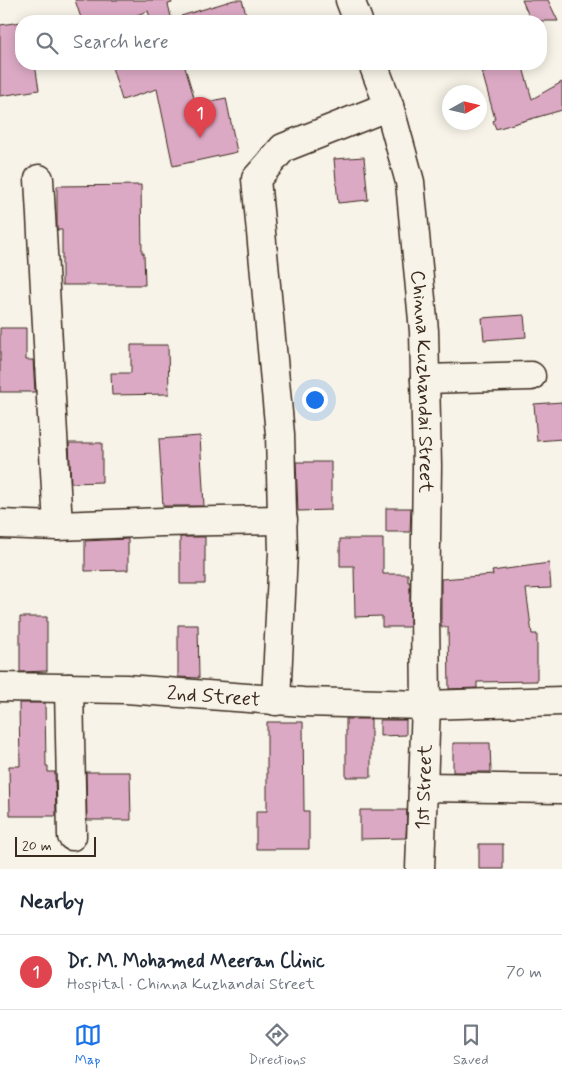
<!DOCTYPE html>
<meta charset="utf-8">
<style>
:root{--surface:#fff;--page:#f2f2f3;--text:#1f2937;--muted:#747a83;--line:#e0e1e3;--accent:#1a73e8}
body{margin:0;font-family:Mynerve,sans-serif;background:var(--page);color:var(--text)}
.compass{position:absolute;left:442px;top:85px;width:45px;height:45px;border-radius:50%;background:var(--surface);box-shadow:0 2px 12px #0003;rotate:82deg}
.scale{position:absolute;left:15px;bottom:12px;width:81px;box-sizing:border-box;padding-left:5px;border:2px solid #3b2a1e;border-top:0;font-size:14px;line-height:18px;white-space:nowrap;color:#3b2a1e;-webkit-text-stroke:4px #f7f3e8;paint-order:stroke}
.you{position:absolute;left:314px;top:399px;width:18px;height:18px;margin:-12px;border:4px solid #fff;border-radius:50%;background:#1a73e8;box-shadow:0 0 0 8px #1a73e833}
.badge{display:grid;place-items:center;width:32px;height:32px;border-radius:50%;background:var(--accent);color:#fff;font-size:16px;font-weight:700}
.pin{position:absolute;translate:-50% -41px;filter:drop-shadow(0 1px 2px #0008)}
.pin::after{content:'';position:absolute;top:26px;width:18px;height:15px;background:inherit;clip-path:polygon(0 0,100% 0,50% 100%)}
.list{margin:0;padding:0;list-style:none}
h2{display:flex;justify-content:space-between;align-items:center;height:65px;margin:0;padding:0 20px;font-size:21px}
h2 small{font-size:16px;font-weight:400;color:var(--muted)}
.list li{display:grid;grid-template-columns:32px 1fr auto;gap:15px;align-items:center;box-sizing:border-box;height:75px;padding:0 20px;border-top:1px solid var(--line)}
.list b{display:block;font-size:19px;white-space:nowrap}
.list p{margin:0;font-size:16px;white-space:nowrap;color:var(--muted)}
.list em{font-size:16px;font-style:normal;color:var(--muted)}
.icon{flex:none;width:28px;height:28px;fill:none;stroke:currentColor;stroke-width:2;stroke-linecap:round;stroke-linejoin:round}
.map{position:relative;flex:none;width:562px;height:869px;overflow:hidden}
.search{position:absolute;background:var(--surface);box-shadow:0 2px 12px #0003;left:15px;right:15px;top:15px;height:55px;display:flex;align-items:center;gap:12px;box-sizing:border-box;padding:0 18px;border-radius:20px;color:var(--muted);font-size:19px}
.sheet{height:140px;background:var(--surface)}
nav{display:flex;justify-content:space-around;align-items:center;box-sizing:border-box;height:70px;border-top:1px solid var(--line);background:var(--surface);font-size:14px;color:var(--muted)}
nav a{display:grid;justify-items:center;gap:2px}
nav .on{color:var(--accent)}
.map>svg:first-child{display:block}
.building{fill:#dca9c4;stroke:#3b2a1e}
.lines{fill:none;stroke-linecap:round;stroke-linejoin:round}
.street-casing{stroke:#3b2a1e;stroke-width:31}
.street{stroke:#f7f3e8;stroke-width:28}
.labels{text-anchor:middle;stroke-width:4.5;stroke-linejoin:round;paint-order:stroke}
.street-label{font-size:20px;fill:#3b2a1e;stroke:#f7f3e8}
</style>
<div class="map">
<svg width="562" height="869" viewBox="0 0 562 869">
<rect width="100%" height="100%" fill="#f7f3e8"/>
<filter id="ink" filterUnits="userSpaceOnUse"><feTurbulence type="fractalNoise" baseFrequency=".02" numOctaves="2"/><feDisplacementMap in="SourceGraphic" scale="10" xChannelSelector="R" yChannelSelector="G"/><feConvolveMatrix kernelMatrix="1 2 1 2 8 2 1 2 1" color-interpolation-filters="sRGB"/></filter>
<g filter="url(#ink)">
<path class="building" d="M75,0h96l1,3 -4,1 4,17h-21l-3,-10 -28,10h-38z
M234,0h8l6,21h-66l-1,-5z
M522,0h26l10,21h-27z
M21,22v42h14l4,26 -39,6v-71z
M111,64h73l12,40 30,-6 11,54 -64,14 -16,-77 -35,11z
M512,64h10l10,35 30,-17v28l-66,19 -3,-8 2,-2 -13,-47z
M364,157l4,43 -30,3 -4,-44z
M141,185l1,68h2l1,32h-83v-55h-5v-44z
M524,315l2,22 -42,3 -2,-22z
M0,328h26v32h7l2,32h-35z
M131,345h37l1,49 -57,1 -1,-22h20z
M562,402v37l-25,2 -3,-37z
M200,436l4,70h-41l-4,-67z
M69,443h33v39l-31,1z
M296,462h35v48l-33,1z
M386,508h25l-1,24h-24z
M180,537h25v47h-25z
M128,539v31l-43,1v-30z
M340,539h43v35h25v8h2v45h-28v-11l-27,1 -1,-51h-14z
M549,563l2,25 -25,1 6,45h5v47l-60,1v6l-28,1 -1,-62h-7v-48l52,-4 -1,-4z
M20,617h27v54l-27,1z
M178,625h20l1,53 -21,-1z
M19,703h26l1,63h2v6h7l1,44h-46l-1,-50h11z
M346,719h25v58h-25z
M380,720h26v15l-26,1z
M267,722h36l1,89h5v38h-53v-38h11z
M453,743h37l1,29h-38z
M86,772h44l1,48h-44z
M360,810h47l-1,28 -46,1z
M479,844h24v25h-24z"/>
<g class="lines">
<g class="street-casing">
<g id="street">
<path d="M350,0l8,21"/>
<path id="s1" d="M373,64l16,42 21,76 14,149 3,135 -2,146 1,93 -6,164"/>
<path d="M39,179l19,347"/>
<path d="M425,379l106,-3"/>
<path d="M0,524l58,2 105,-4 120,-2"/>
<path id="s2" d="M0,687l126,2 177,13 123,3 136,-4"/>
<path d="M69,688l3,148"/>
<path d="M276,701l7,-149 -3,-118 -24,-255 27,-31 106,-42"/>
<path d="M423,787l139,2"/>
</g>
</g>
<use href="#street" class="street"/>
</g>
</g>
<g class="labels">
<g class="street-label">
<text dy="7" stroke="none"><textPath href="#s1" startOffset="324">Chinna Kuzhandai Street</textPath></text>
<text dy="7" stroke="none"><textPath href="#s2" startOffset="214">2nd Street</textPath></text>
<text transform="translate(423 787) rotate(-88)" y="7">1st Street</text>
</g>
</g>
</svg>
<svg class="compass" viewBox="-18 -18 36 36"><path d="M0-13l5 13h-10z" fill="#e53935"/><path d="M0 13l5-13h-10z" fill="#747a83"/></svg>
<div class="scale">20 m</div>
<div class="you"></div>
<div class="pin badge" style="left:200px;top:138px;background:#e0444e">1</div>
<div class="search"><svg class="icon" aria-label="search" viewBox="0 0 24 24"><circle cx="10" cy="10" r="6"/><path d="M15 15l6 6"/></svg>Search here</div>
</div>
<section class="sheet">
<h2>Nearby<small></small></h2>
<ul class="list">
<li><span class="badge" style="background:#e0444e">1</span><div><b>Dr. M. Mohamed Meeran Clinic</b><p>Hospital · Chinna Kuzhandai Street</p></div><em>70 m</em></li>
</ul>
</section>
<nav>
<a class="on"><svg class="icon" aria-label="map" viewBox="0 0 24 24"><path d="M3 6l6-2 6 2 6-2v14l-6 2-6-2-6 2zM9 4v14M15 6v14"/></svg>Map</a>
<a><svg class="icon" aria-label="directions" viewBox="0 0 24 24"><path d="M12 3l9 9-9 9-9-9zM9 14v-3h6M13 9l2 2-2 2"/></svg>Directions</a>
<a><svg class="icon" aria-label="saved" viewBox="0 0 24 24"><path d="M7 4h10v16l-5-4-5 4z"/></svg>Saved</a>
</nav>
